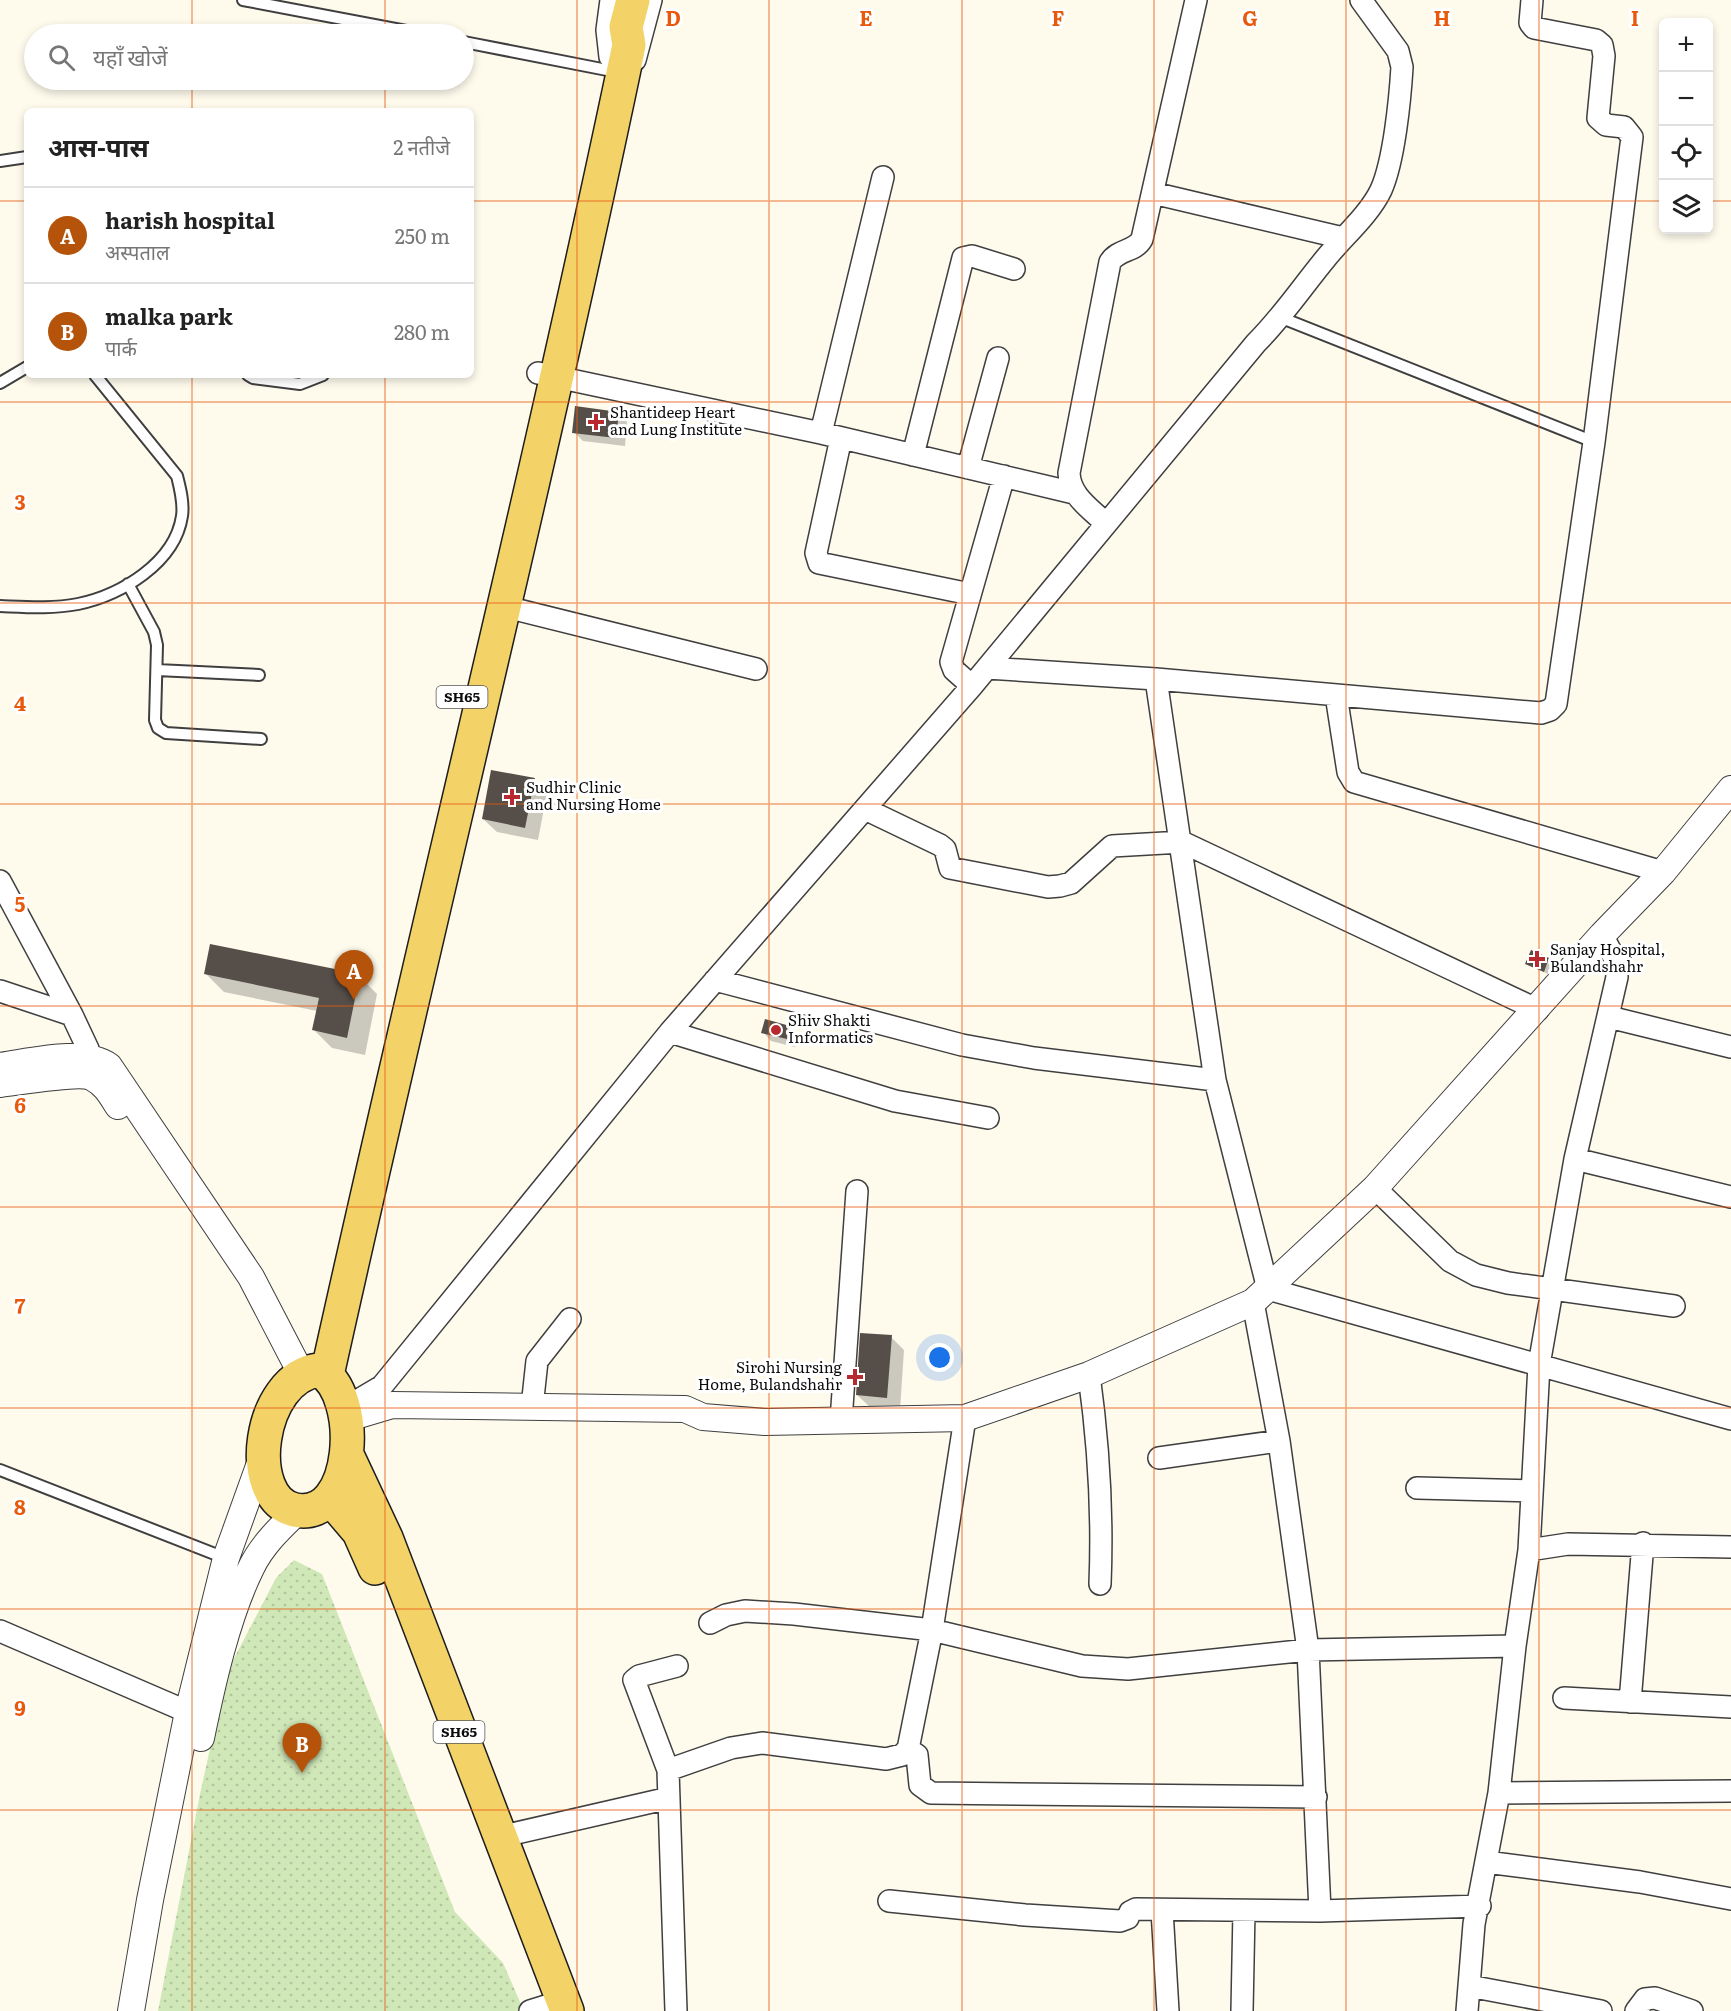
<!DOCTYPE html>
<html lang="hi">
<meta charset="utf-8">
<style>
:root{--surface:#fff;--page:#f2f2f2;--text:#222;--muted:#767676;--line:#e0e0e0;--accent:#b45309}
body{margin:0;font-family:Literata,"Noto Sans Devanagari",serif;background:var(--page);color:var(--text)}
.controls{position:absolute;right:18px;top:18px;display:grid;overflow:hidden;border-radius:9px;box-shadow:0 3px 9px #0003}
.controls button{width:54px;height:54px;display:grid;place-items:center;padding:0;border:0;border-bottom:2px solid var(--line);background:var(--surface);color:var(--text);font:30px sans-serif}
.you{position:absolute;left:940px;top:1358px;width:21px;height:21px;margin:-15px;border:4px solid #fff;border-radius:50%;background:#1a73e8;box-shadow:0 0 0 9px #1a73e833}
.badge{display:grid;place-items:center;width:39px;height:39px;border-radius:50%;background:var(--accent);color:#fff;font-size:20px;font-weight:700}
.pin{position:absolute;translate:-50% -50px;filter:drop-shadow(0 2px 3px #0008)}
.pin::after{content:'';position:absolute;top:32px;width:21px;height:18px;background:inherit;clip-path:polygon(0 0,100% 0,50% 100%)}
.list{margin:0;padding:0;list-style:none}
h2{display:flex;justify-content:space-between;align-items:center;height:78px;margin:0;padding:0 24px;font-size:26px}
h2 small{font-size:20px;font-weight:400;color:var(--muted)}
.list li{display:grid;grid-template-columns:39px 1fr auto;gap:18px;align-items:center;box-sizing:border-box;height:96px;padding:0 24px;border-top:2px solid var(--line)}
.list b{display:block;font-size:22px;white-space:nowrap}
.list p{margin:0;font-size:20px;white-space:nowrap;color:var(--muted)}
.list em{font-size:20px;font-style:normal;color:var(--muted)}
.icon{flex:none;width:33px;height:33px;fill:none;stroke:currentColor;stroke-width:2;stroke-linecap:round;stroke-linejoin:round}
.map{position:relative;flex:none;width:1731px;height:2011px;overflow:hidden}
.search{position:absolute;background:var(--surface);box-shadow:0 3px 9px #0003;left:24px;top:24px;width:450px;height:66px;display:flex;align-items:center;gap:15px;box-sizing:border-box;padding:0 21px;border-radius:33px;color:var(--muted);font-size:22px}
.panel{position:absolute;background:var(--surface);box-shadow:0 3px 9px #0003;left:24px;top:108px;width:450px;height:270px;border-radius:9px}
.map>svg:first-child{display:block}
.park{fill:url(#park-dots)}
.shadow{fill:#0003}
.building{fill:#554e49}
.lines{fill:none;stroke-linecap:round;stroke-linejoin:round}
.service-casing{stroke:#3f3f3f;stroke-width:14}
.minor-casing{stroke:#3f3f3f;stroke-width:24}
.tertiary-casing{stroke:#3f3f3f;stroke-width:28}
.primary-casing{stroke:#1d1d1d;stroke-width:36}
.service{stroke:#fff;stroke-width:10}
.minor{stroke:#fff;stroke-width:21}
.tertiary{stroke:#fff;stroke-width:26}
.primary{stroke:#f3d368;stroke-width:33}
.grid{fill:none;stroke:#e8590c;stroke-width:1.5;stroke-opacity:0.55}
.poi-dot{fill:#b72a2f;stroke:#fff;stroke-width:2}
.labels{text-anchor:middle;stroke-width:6;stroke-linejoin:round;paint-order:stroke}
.shield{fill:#fff;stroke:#555;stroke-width:1.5}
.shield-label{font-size:14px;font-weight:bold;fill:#0c0c0c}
.poi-label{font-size:15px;fill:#0c0c0c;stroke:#fff;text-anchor:start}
.grid-label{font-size:20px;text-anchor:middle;font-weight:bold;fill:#e8590c;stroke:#fff;stroke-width:6;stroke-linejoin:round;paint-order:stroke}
</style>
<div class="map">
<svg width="1731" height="2011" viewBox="0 0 1731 2011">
<defs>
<pattern id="park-dots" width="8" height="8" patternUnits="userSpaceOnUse" patternTransform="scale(1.5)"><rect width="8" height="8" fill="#d0e7b8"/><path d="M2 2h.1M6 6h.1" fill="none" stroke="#b1c59d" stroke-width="1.8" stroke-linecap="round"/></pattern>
</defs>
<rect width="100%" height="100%" fill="#fefbed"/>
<path class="park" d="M294,1560l28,14 133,338 48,51 21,48h-366l42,-217 27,-122 49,-94z"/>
<path class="shadow" d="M619,413l8,9 -2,24 -42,-5 -9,-9z
M534,780l13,13 -9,47 -41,-8 -14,-13z
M1549,959l3,4 -4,11 -21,-10z
M206,974l153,2 18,18 -12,61 -33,-7 -18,-18 3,-19 -93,-19z
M789,1028l9,8 -3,11 -24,-6 -8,-9z
M891,1337l13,13 -4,60 -29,-2 -14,-13z"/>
<path class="building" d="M575,406l44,6 -3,26 -44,-5z
M491,770l44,8 -10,50 -43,-9z
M210,944l150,30 -13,64 -35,-8 7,-32 -115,-24z
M1531,950l18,8 -5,14 -19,-8z
M765,1019l25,7 -3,13 -26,-6z
M860,1333l32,2 -5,63 -31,-3z"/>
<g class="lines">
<g class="service-casing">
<path id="service" d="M243,0l179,34
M464,42l143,28
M0,161l27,-4
M1282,318l312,124
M248,375l5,3 47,6 23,-9
M0,383l27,-16
M128,584l26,48 3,13 -2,75 3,8 8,5 95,6
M0,606c26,1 52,3 78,-2 43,-9 97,-41 104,-88 2,-13 -2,-28 -5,-40l-82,-101
M157,670l102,5
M0,1470l225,88"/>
</g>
<g class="minor-casing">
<path id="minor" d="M610,57l-3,-27 4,-30
M635,60l16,-60
M1153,193l190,45
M538,373l283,60 253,60
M821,433l62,-256
M841,438l-25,115 3,10 151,31
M913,455l50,-197 9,-2 42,13
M968,468l30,-110
M1105,523c-15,-15 -35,-27 -36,-50l41,-211c8,-13 25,-10 32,-23l54,-239
M502,606l254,63
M987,668l169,11 59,401 53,209 463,130
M1156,679l385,34 9,-3 6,-6 38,-262 38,-305 -8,-10 -18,-2 -8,-7 6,-62 -2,-11 -6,-5 -62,-12 -4,-5 2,-23
M972,686l-18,-16 -3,-8 53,-186
M1336,695l12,77 6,10 309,90
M865,809l75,36 5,4 5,19 98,19 12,-1 11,-3 41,-37 70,-4 356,168
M0,881l72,134 16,34 3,24
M715,980l247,65 72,13 181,22
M0,991l72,24
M1609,1017l122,30
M670,1032l225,69 93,17
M1575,1159l156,38
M1375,1188l75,73 26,14 32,8 166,23
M1253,1302l26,139 29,209 12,261
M1089,1375c10,72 14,136 11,209
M532,1407l5,-46 33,-42
M343,1409l39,-23 288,-354 302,-346 284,-343c27,-27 46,-56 70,-85 17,-21 43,-43 55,-68 13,-29 19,-90 21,-123l-4,-16 -37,-51
M841,1421l16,-230
M1159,1458l120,-17
M1417,1488l115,3
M1529,1550l39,-6 163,3
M710,1623l16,-8 19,-4 49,3 138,16 150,36 46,3 180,-19 207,-4
M0,1631l188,81
M1564,1698l167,9
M1630,1702l13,-159
M908,1749l9,6 3,30 11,8 385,4
M668,1770l-34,-90 5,-4 38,-10
M1499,1793l232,-2
M499,1837l170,-39
M1486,1862l154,20 91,17
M889,1901l136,14 95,6 8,-3 2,-6 6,-3 184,2 160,-5
M1162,1910l6,101
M1469,1986l132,25
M530,2011l16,-5
M676,2011l-8,-241 63,-22 31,-5 124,16 16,-4 6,-6 24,-119 33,-212
M1242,2011l2,-100
M1467,2011l7,-87 25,-131 16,-147 14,-96 10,-185 36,-206 42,-182 -1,-16 -14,-26
M1636,2011l9,-12 10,-1 37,13"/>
</g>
<g class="tertiary-casing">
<path id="tertiary" d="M0,1066c30,-4 84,-18 109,0l142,211 51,98
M0,1084c18,-2 81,-13 93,-6 12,6 18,17 25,28
M345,1419l47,-14 293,4 18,8 62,5 200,-4 124,-43 164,-73 122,-114 227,-253 61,-63 68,-83
M201,1738c11,-54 26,-121 50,-170 11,-23 29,-40 47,-57
M131,2011l19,-111 38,-188 38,-154 37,-103"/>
</g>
<g class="primary-casing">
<path id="primary" d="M319,1370c44,23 37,153 -24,140 -52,-11 -37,-133 24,-140z
M327,1375c98,-444 209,-885 302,-1330l-3,-18 7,-27
M347,1455l39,83 181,473
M330,1498l29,34 16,36"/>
</g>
<use href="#service" class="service"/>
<use href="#minor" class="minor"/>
<use href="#tertiary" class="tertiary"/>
<use href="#primary" class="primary"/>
</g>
<path class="grid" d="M192,0v34M385,0v34M577,0v2011M769,0v2011M962,0v2011M1154,0v2011M1346,0v2011M1539,0v2011M192,80v31M385,80v31M0,201h27M471,201h1193M1708,201h23M192,375v1636M385,375v1636M0,402h1731M0,603h1731M0,804h1731M0,1006h1731M0,1207h1731M0,1408h1731M0,1609h1731M0,1810h1731"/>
<g class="poi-dot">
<path d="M593 413h6v6h6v6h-6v6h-6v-6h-6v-6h6z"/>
<path d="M509 788h6v6h6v6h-6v6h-6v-6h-6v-6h6z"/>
<path d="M1534 950h6v6h6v6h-6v6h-6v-6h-6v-6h6z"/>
<circle cx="776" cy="1030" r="6"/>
<path d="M852 1368h6v6h6v6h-6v6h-6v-6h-6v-6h6z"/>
</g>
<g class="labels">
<g class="shield">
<rect x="436.5" y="686" width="51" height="22" rx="4.5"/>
<rect x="433.5" y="1721" width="51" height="22" rx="4.5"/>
</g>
<g class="shield-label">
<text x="462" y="702">SH65</text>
<text x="459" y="1737">SH65</text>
</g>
<g class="poi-label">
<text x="610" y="418">Shantideep Heart<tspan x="610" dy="17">and Lung Institute</tspan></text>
<text x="526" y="793">Sudhir Clinic<tspan x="526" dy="17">and Nursing Home</tspan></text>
<text x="1550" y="955">Sanjay Hospital,<tspan x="1550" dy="17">Bulandshahr</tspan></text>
<text x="788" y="1026">Shiv Shakti<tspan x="788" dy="17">Informatics</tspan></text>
<text x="842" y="1373" text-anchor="end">Sirohi Nursing<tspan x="842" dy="17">Home, Bulandshahr</tspan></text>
</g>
</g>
<g class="grid-label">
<text x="673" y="26">D</text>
<text x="866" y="26">E</text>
<text x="1058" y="26">F</text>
<text x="1250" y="26">G</text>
<text x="1442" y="26">H</text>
<text x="1635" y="26">I</text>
<text x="20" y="510">3</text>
<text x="20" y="711">4</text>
<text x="20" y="912">5</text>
<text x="20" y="1113">6</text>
<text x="20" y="1314">7</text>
<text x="20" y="1515">8</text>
<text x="20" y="1716">9</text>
</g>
</svg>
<div class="controls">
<button>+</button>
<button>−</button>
<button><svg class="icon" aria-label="locate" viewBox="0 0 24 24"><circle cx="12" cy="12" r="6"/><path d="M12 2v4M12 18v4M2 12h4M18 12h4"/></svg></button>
<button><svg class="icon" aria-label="layers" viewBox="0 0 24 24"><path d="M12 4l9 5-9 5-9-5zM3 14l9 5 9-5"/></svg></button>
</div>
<div class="you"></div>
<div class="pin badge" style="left:354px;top:1000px">A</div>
<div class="pin badge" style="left:302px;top:1773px">B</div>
<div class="search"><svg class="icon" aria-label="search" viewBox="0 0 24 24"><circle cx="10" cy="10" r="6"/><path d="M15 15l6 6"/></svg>यहाँ खोजें</div>
<section class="panel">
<h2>आस-पास<small>2 नतीजे</small></h2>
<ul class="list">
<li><span class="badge">A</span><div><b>harish hospital</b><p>अस्पताल</p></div><em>250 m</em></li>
<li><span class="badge">B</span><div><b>malka park</b><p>पार्क</p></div><em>280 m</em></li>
</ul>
</section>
</div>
